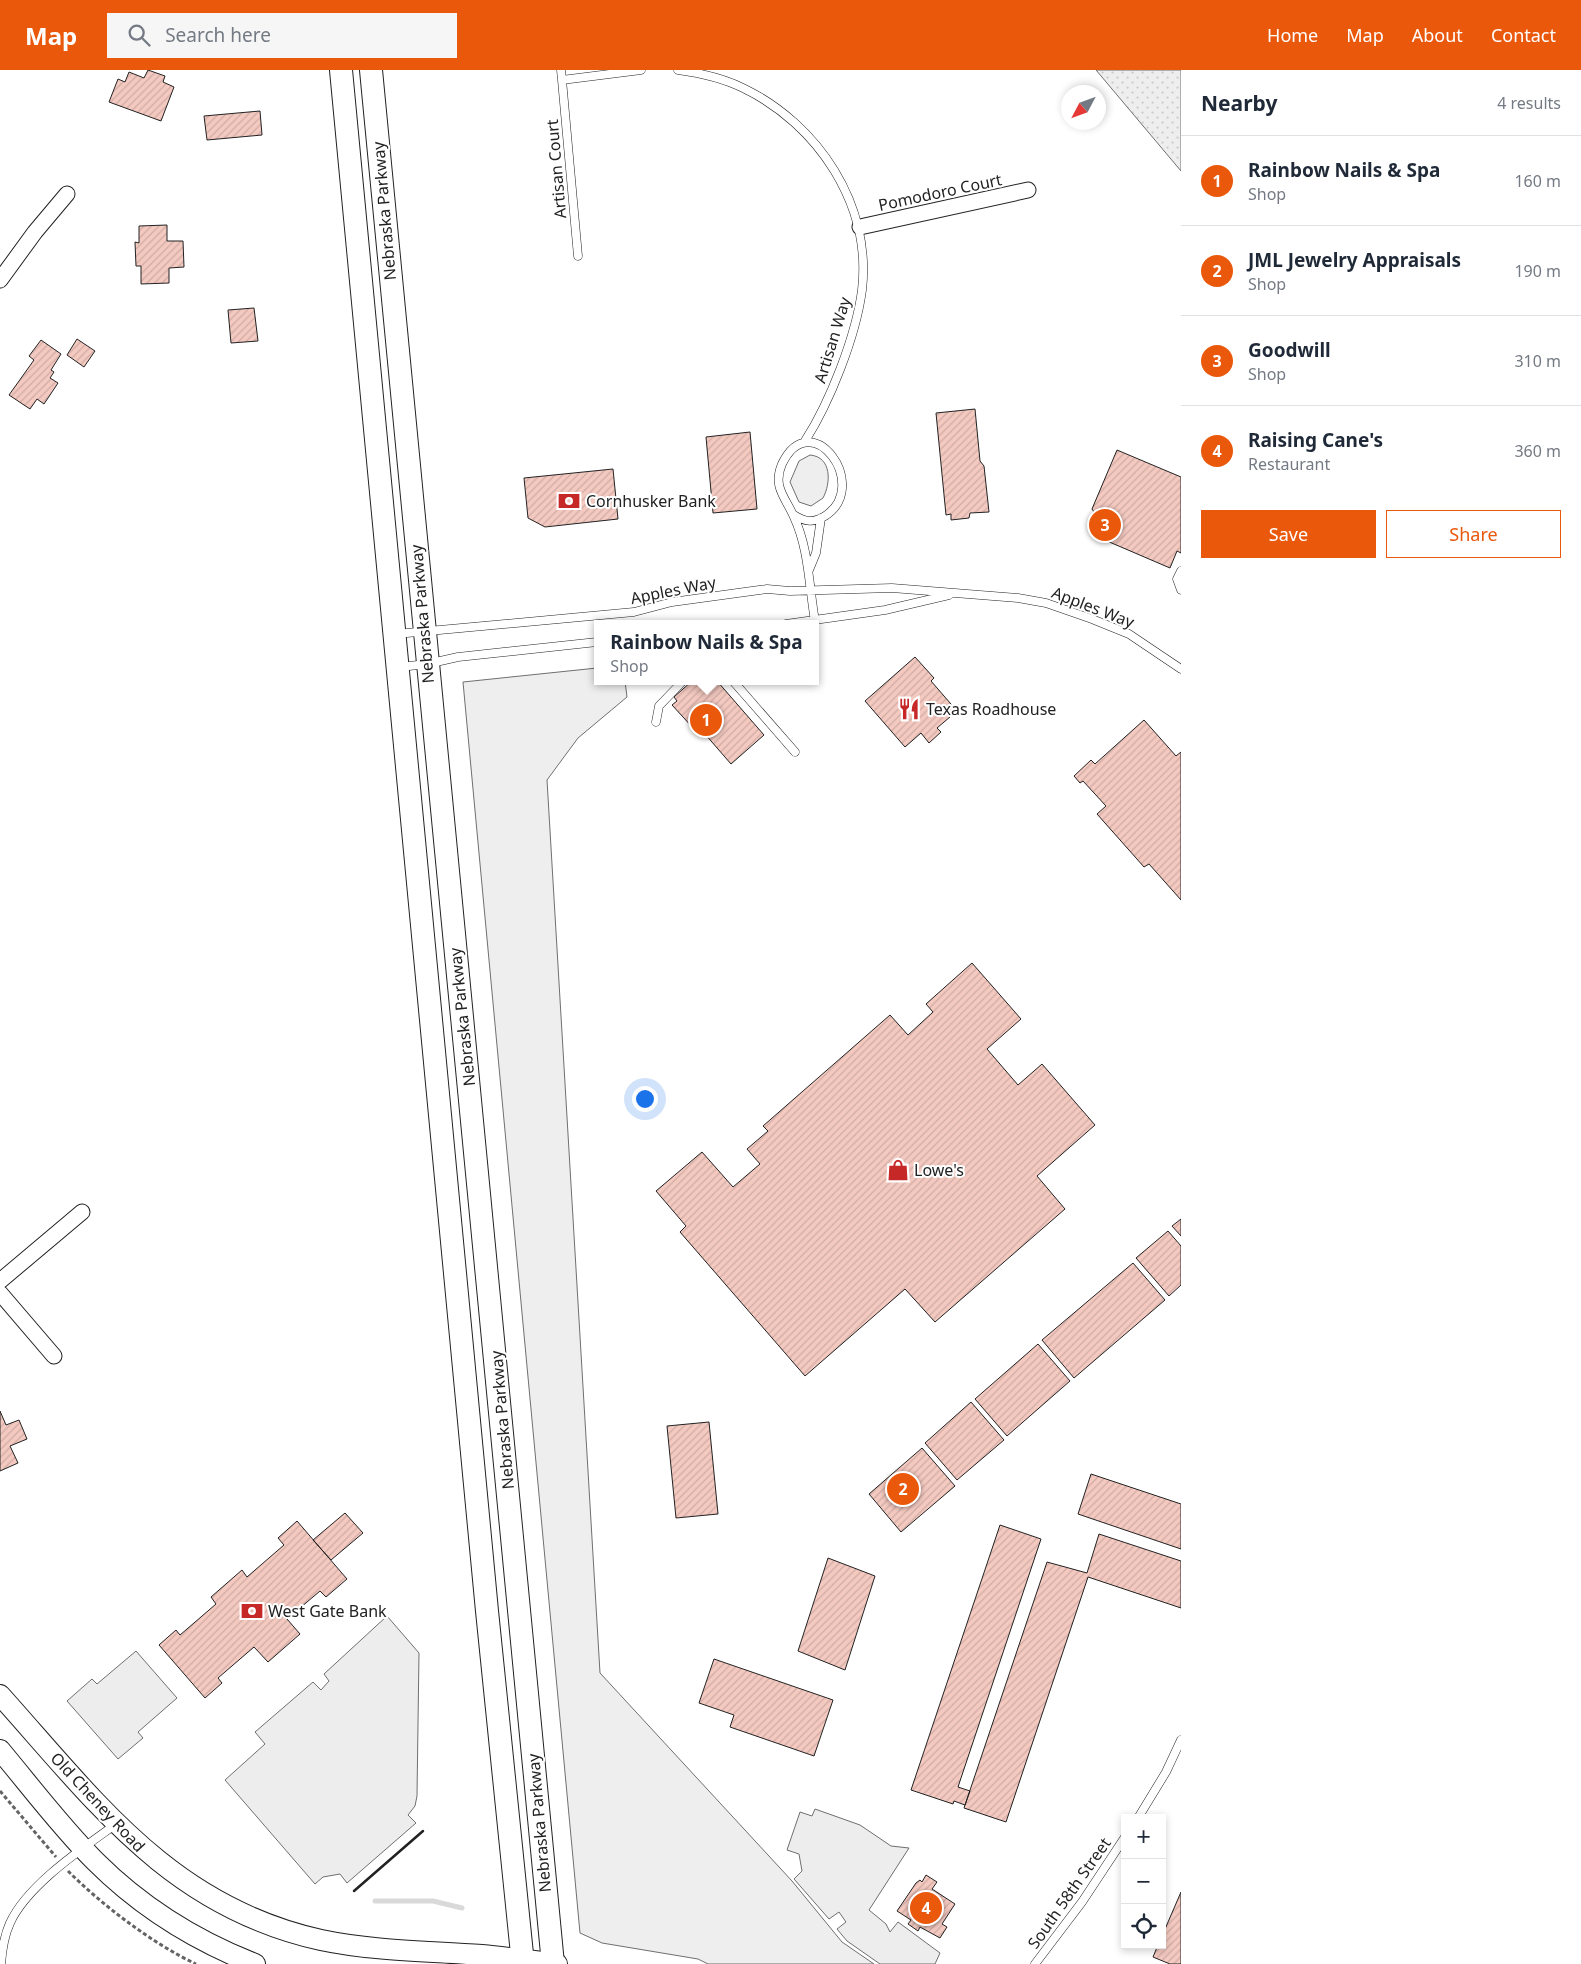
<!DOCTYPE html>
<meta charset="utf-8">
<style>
:root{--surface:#fff;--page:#f6f6f7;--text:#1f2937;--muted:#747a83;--line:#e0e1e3;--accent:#ea580c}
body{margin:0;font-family:"Noto Sans",sans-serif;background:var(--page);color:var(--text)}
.controls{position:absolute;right:15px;bottom:15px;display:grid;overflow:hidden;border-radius:0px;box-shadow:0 2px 8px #0003}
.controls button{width:45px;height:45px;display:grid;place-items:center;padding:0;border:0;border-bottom:1px solid var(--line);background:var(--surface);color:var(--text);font:25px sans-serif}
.compass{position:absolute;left:1061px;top:15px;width:45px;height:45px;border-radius:50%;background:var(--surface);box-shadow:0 2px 8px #0003;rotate:229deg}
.you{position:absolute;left:644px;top:1028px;width:18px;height:18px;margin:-12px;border:4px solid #fff;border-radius:50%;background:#1a73e8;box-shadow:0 0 0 8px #1a73e833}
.badge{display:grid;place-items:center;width:32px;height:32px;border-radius:50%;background:var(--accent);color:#fff;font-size:16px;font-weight:700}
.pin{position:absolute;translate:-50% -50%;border:2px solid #fff;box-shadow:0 1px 5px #0006}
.popup{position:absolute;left:594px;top:550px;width:225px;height:65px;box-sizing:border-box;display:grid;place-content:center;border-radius:0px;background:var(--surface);filter:drop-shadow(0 1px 4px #0005);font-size:16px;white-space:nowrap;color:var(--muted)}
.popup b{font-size:19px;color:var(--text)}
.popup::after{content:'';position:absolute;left:50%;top:100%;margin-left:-10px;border:10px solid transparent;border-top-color:var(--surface)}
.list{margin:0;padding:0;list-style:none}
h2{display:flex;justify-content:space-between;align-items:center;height:65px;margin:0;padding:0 20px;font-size:21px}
h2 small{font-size:16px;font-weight:400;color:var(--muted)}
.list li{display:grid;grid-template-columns:32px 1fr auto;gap:15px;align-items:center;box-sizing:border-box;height:90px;padding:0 20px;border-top:1px solid var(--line)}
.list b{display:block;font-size:19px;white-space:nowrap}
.list p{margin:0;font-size:16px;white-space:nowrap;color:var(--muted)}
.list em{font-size:16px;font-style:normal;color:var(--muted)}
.actions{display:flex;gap:10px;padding:15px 20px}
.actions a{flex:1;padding:11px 0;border:1px solid var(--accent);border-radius:0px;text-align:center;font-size:18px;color:var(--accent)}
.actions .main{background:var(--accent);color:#fff}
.icon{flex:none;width:28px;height:28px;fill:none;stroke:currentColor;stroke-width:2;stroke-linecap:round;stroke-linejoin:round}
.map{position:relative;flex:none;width:1181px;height:1894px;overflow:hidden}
header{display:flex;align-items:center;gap:30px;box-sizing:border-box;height:70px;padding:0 25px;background:var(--accent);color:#fff}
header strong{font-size:24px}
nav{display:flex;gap:28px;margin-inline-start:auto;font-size:18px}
.search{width:350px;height:45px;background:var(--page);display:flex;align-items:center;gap:12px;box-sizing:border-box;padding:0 18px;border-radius:0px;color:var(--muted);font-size:19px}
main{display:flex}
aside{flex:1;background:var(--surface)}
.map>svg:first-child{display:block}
.green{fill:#eee;stroke:#6f6f6f}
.park{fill:url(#park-dots);stroke:#6f6f6f}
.parking{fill:#ededed;stroke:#6f6f6f}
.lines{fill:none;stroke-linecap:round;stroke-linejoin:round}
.stream{stroke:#d9d9d9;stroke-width:5}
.building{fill:url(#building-hatch);stroke:#222}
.service-casing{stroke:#222;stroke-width:9}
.minor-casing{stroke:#222;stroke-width:17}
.secondary-casing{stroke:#222;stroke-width:22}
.primary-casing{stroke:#222;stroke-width:24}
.path{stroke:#646464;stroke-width:3;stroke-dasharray:4 2.5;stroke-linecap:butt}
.service{stroke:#fff;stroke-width:8}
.minor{stroke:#fff;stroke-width:15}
.secondary{stroke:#fff;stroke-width:20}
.primary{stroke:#fff;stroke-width:22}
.wall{stroke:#222;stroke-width:2.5}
.labels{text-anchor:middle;stroke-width:4;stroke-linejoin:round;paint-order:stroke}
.street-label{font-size:16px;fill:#222;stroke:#fff}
.poi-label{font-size:16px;fill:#222;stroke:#fff;text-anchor:start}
</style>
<header>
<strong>Map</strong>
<div class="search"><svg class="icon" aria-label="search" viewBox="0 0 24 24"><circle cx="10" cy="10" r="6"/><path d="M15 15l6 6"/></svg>Search here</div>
<nav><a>Home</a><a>Map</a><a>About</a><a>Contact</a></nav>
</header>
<main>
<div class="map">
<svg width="1181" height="1894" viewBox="0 0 1181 1894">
<defs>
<pattern id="park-dots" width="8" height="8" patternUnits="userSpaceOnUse" patternTransform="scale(1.25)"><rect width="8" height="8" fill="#eee"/><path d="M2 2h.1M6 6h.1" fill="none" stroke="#ccc" stroke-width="1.8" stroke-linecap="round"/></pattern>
<pattern id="building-hatch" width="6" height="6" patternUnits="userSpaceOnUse" patternTransform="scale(1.25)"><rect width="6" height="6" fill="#f3c9c0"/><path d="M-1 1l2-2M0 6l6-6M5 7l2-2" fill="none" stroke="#d0aca5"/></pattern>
</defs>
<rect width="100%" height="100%" fill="#fff"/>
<path class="green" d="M810,385c22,2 21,28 13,43l-12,8 -12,-4 -9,-20 9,-21z
M597,598v13h28l2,16 -49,41 -31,42 53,893 192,208 50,61 32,22h-166l-10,-5 -96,-16 -22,-10 -117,-1251z"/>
<path class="park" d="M1096,0h85v101z"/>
<path class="parking" d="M387,1546l32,37 -2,143 -2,10 -7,9 8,8 -69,60 -7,-9 -17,3 -8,7 -90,-104 40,-36 -10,-12 58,-50 8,8 8,-9 -5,-7z
M136,1581l41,47 -39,34 5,6 -25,21 -51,-58 25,-22 5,5z
M815,1739l45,16 31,21 18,2 -40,62 17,14 4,8 8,-10 42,31 -5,11h-55l-33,-23 -10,-12 9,-7 -7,-10 -10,7 -35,-40 8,-8 -3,-17 -12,-4 13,-38 12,4z"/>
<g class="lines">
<path class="stream" d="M375,1831h58l29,7"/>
</g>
<path class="building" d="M148,0l17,6 -2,6 11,5 -13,34 -52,-19 9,-23 7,3 4,-10 15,6z
M260,41l2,24 -55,5 -3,-24z
M167,155v16h16l1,26 -15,1v15l-28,1v-18h-5l-1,-24 4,1v-17z
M254,238l4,33 -27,2 -3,-33z
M77,269l18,12 -11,16 -17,-12z
M41,270l20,14 -10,16 3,2 -4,6 8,5 -14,21 -7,-5 -7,10 -21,-14 25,-35 -5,-4z
M975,339l5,52 4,5 5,46 -19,1 -1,5 -18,2v-6l-5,1 -10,-102z
M750,362l7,77 -44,4 -7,-76z
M1117,380l64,27v76l-4,-2 -7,17 -63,-27 -3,-6 -4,2 -8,-20 4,-2 -4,-6z
M613,399l5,50 -73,8 -17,-9 -4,-40z
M915,587l19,21 -3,3 26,30 -20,17 4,4 -12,11 -8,-10 -16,14 -40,-46z
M692,611h25l47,54 -33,29 -33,-38 -4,3 -22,-24 5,-4 -3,-4z
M1144,650l32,36 5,-4v148l-32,-36 -5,3 -47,-53 9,-8 -23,-25 -3,2 -6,-7 17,-16 4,4z
M972,893l49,56 -34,30 31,36 24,-21 53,61 -58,51 28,33 -130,113 -30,-33 -100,87 -125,-144 6,-6 -30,-35 46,-39 31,35 27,-23 -13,-15 21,-18 -5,-5 127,-111 18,20 25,-23 -7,-8z
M1181,1149v17l-9,-10z
M1168,1161l13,15v39l-12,11 -33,-38z
M1133,1193l32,37 -91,78 -32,-38z
M1038,1274l32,37 -63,55 -32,-37z
M971,1332l33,38 -47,40 -32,-37z
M0,1341l6,14 13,-5 8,19 -17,7 8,17 -18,8z
M709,1352l9,92 -42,4 -9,-92z
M922,1378l33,38 -54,46 -32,-38z
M1091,1404l90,30v45l-103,-35z
M345,1443l18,20 -32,27 -18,-20z
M297,1451l50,58 -21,18 -6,-6 -33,28 13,15 -32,28 -14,-15 -36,31 4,5 -17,15 -46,-53 17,-15 4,5 36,-31 -5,-7 31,-27 5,7 37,-32 -6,-7z
M1000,1455l41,14 -83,248 12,4 -5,14 -11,-4 -1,3 -42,-14z
M1099,1464l82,27v47l-93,-31 -82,245 -42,-14 83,-246 40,11z
M828,1488l47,18 -30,94 -47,-19z
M714,1589l119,41 -19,56 -84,-29 4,-12 -35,-12z
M926,1805l11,7 -5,7 23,15 -13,20 5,3 -7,11 -20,-11 -2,4 -10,-7 3,-4 -14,-9 19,-28 4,-3 2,2z
M1181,1822v72h-11l-17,-7 5,-12h4v-9z"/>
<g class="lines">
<g class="service-casing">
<path id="service" d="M561,0l1,10 79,-10
M678,0c22,3 45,8 65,18 75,36 129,117 119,202 -6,46 -32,112 -57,151
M562,10l16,176
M794,445c11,7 20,8 31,1 47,-30 -14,-113 -43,-52 -10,23 4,34 12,53 15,32 15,70 21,104
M809,500l7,-17 5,-35
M1181,501l-4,8 4,11
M786,554l99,-14 64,-15
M396,564l238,-22 38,-10 95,-13 23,2 102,-3 126,10 28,5 46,16 37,15 52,35
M400,597l27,-3 31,-7 139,-15
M733,611l62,71
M656,652l3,-16 24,-25
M1138,1748l28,-46 15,-32
M1,1894c1,-14 3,-28 9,-41 17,-38 73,-75 106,-99
M1035,1894l47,-62 43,-65"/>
</g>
<g class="minor-casing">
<path id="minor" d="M860,157l168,-37
M0,210l35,-48 32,-38
M0,1211l82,-69
M0,1223l54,63"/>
</g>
<g class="secondary-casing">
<path id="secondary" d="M0,1625c96,107 171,212 321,245 52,11 107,11 161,15 25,2 50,6 75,9
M0,1680c31,37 61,77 95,111 45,45 101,80 160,103"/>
</g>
<g class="primary-casing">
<path id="primary" d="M341,0l146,1541 36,353
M371,0l182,1894"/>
</g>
<path class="path" d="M0,1721l56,66
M68,1801c34,34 85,73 128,93"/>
<use href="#service" class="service"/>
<use href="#minor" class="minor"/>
<use href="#secondary" class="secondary"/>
<use href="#primary" class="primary"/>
<path class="wall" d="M354,1821l69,-60"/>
</g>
<defs>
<g id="bank-bare" transform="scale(1.725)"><path d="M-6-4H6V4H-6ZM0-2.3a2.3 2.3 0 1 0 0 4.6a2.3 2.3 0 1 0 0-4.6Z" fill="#c62828" stroke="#fff" stroke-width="2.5" paint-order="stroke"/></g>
<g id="restaurant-bare" transform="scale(1.725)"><path d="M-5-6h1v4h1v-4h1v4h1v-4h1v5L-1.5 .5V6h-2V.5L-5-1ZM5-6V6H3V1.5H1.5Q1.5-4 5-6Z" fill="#c62828" stroke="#fff" stroke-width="2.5" paint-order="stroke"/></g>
<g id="shop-bare" transform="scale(1.725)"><path d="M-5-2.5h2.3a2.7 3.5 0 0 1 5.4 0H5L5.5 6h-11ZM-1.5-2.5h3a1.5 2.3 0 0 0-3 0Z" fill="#c62828" stroke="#fff" stroke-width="2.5" paint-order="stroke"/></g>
</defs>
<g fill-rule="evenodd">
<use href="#bank-bare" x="569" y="431"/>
<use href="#restaurant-bare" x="909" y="639"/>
<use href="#shop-bare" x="898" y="1100"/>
<use href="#bank-bare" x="252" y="1541"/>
</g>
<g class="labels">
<g class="street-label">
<text transform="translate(556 99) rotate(-95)" y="6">Artisan Court</text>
<text transform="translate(940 122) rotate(-12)" y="6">Pomodoro Court</text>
<text transform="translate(384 141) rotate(-95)" y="6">Nebraska Parkway</text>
<text transform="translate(832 270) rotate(-73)" y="6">Artisan Way</text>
<text transform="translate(673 520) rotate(-11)" y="6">Apples Way</text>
<text transform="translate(1093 537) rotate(21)" y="6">Apples Way</text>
<text transform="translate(422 544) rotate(-95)" y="6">Nebraska Parkway</text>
<text transform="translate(462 947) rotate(-96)" y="6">Nebraska Parkway</text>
<text transform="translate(502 1350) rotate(-95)" y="6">Nebraska Parkway</text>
<text transform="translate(98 1732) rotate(47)" y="6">Old Cheney Road</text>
<text transform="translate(539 1753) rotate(-95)" y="6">Nebraska Parkway</text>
<text transform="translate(1069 1823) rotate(-55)" y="6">South 58th Street</text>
</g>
<g class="poi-label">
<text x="586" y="437">Cornhusker Bank</text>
<text x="926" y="645">Texas Roadhouse</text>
<text x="914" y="1106">Lowe's</text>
<text x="268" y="1547">West Gate Bank</text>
</g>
</g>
</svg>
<div class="controls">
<button>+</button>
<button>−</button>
<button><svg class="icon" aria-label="locate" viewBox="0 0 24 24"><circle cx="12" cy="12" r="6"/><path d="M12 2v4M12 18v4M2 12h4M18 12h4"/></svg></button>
</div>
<svg class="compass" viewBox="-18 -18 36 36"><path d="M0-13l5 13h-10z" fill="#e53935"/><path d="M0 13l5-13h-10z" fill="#747a83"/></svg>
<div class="you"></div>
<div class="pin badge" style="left:706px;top:650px">1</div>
<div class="popup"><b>Rainbow Nails &amp; Spa</b>Shop</div>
<div class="pin badge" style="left:903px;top:1419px">2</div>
<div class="pin badge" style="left:1105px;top:455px">3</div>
<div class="pin badge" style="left:926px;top:1838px">4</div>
</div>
<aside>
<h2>Nearby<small>4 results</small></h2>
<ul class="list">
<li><span class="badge">1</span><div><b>Rainbow Nails &amp; Spa</b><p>Shop</p></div><em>160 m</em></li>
<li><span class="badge">2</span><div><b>JML Jewelry Appraisals</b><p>Shop</p></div><em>190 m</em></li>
<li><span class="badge">3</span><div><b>Goodwill</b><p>Shop</p></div><em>310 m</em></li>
<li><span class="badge">4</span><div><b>Raising Cane's</b><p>Restaurant</p></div><em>360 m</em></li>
</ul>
<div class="actions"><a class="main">Save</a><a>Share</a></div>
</aside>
</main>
